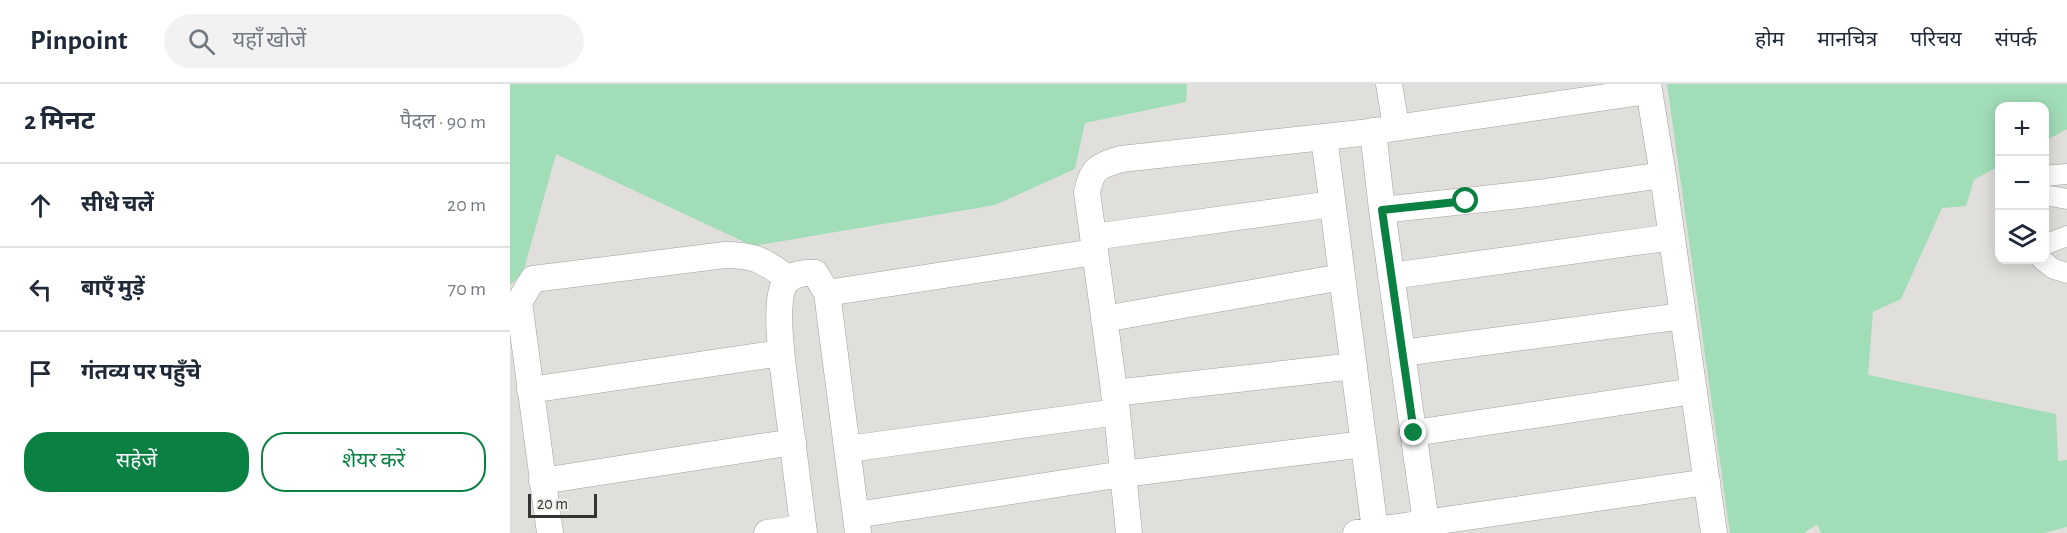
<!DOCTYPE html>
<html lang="hi">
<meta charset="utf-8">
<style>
:root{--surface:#fff;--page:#f2f2f3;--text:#1f2937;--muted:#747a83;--line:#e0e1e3;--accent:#0b8043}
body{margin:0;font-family:"Alegreya Sans","Noto Sans Devanagari",sans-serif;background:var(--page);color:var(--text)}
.controls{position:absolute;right:18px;top:18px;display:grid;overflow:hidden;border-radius:12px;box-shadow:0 3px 15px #0003}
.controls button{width:54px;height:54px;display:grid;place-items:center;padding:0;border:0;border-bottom:2px solid var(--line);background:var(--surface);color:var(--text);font:30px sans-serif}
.scale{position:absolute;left:18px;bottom:15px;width:69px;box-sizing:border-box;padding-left:6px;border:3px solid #353433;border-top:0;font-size:16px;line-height:21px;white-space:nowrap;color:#353433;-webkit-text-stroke:4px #eeede9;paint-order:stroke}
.stop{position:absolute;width:18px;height:18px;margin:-14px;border:4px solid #0b8043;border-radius:50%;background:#fff}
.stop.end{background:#0b8043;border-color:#fff;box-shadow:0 2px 6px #0008}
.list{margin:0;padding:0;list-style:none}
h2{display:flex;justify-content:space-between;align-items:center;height:78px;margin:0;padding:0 24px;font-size:26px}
h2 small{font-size:20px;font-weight:400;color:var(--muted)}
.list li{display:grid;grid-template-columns:39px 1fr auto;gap:18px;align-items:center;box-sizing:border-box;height:84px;padding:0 24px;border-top:2px solid var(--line)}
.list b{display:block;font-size:22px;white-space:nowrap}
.list em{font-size:20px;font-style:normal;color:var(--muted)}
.actions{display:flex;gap:12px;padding:18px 24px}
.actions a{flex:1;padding:14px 0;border:2px solid var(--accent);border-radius:24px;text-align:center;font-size:21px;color:var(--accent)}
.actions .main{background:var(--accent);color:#fff}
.icon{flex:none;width:33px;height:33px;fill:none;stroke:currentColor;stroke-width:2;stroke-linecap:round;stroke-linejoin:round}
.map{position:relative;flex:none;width:1557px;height:449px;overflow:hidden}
header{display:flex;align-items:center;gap:36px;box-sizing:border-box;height:84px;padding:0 30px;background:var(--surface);border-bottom:2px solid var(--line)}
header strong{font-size:28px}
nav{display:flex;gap:33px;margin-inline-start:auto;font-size:21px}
.search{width:420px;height:54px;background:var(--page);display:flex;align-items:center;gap:15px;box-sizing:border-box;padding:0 21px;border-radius:33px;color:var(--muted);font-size:22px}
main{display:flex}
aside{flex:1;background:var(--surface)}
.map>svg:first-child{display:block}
.green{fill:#a1ddb7}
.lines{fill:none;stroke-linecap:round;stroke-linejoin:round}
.pedestrian-casing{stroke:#a1a09d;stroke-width:21}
.minor-casing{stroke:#a1a09d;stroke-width:27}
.pedestrian{stroke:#fff;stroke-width:20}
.minor{stroke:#fff;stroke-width:26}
.route{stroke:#0b8043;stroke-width:8}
</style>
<header>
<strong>Pinpoint</strong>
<div class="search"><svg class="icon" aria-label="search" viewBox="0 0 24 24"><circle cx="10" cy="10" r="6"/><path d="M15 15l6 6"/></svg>यहाँ खोजें</div>
<nav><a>होम</a><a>मानचित्र</a><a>परिचय</a><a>संपर्क</a></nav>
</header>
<main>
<aside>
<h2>2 मिनट<small>पैदल · 90 m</small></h2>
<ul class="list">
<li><svg class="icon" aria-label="ahead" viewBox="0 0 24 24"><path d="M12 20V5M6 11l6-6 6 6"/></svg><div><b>सीधे चलें</b></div><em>20 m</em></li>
<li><svg class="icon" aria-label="left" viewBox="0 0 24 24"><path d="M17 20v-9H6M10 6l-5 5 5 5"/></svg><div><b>बाएँ मुड़ें</b></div><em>70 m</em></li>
<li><svg class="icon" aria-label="arrive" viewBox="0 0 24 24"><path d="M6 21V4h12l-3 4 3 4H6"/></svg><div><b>गंतव्य पर पहुँचे</b></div></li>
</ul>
<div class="actions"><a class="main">सहेजें</a><a>शेयर करें</a></div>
</aside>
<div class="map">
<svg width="1557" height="449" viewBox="0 0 1557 449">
<rect width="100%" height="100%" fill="#e1dfdc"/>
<path class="green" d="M0,0h677l-1,18 -101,21 -10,46 -80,36 -242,41 -197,-92 -33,119 -13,12z
M1157,0h400v45l-22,12 -1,-35h-44l-1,60 -25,14 -8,26 -24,2 -41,91 -28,13 -5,63 188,39 2,47 9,-1v67l-23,6h-223l-4,-9 -13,9h-74z"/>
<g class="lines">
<g class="pedestrian-casing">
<path id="pedestrian" d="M1534,92l23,-2
M1534,111l23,4
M1534,161l23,-9
M1532,176l12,9 13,4"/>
</g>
<g class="minor-casing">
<path id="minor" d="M879,0l7,43
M1138,0l15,91 51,358
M863,47l9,79 44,313
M814,53l51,393
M872,126l156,-17 125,-18
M583,153l239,-33
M881,192l281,-39
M317,209l267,-41
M594,235l238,-42
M892,269l281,-37
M20,306l251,-37
M604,309l240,-27
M904,349l280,-42
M338,365l269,-37
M32,397l251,-39
M346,431l267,-41 241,-30
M40,449l-31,-231 14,-23 192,-24c32,0 39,6 64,24
M257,449l36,-5
M294,449c-6,-47 -12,-94 -18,-142 -3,-25 -11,-76 -4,-101 4,-15 19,-18 33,-17l12,20 31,240
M619,449l-12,-121 -30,-220c5,-24 11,-26 34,-33l240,-26 287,-42
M846,449l351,-51"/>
</g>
<use href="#pedestrian" class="pedestrian"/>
<use href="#minor" class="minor"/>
</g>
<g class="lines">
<path class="route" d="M904,349l-32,-223 84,-9"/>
</g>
</svg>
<div class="controls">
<button>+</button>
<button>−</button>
<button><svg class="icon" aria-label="layers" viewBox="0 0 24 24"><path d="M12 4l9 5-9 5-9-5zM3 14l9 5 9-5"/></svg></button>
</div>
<div class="scale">20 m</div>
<div class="stop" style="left:956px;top:117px"></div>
<div class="stop end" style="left:904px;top:349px"></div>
</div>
</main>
